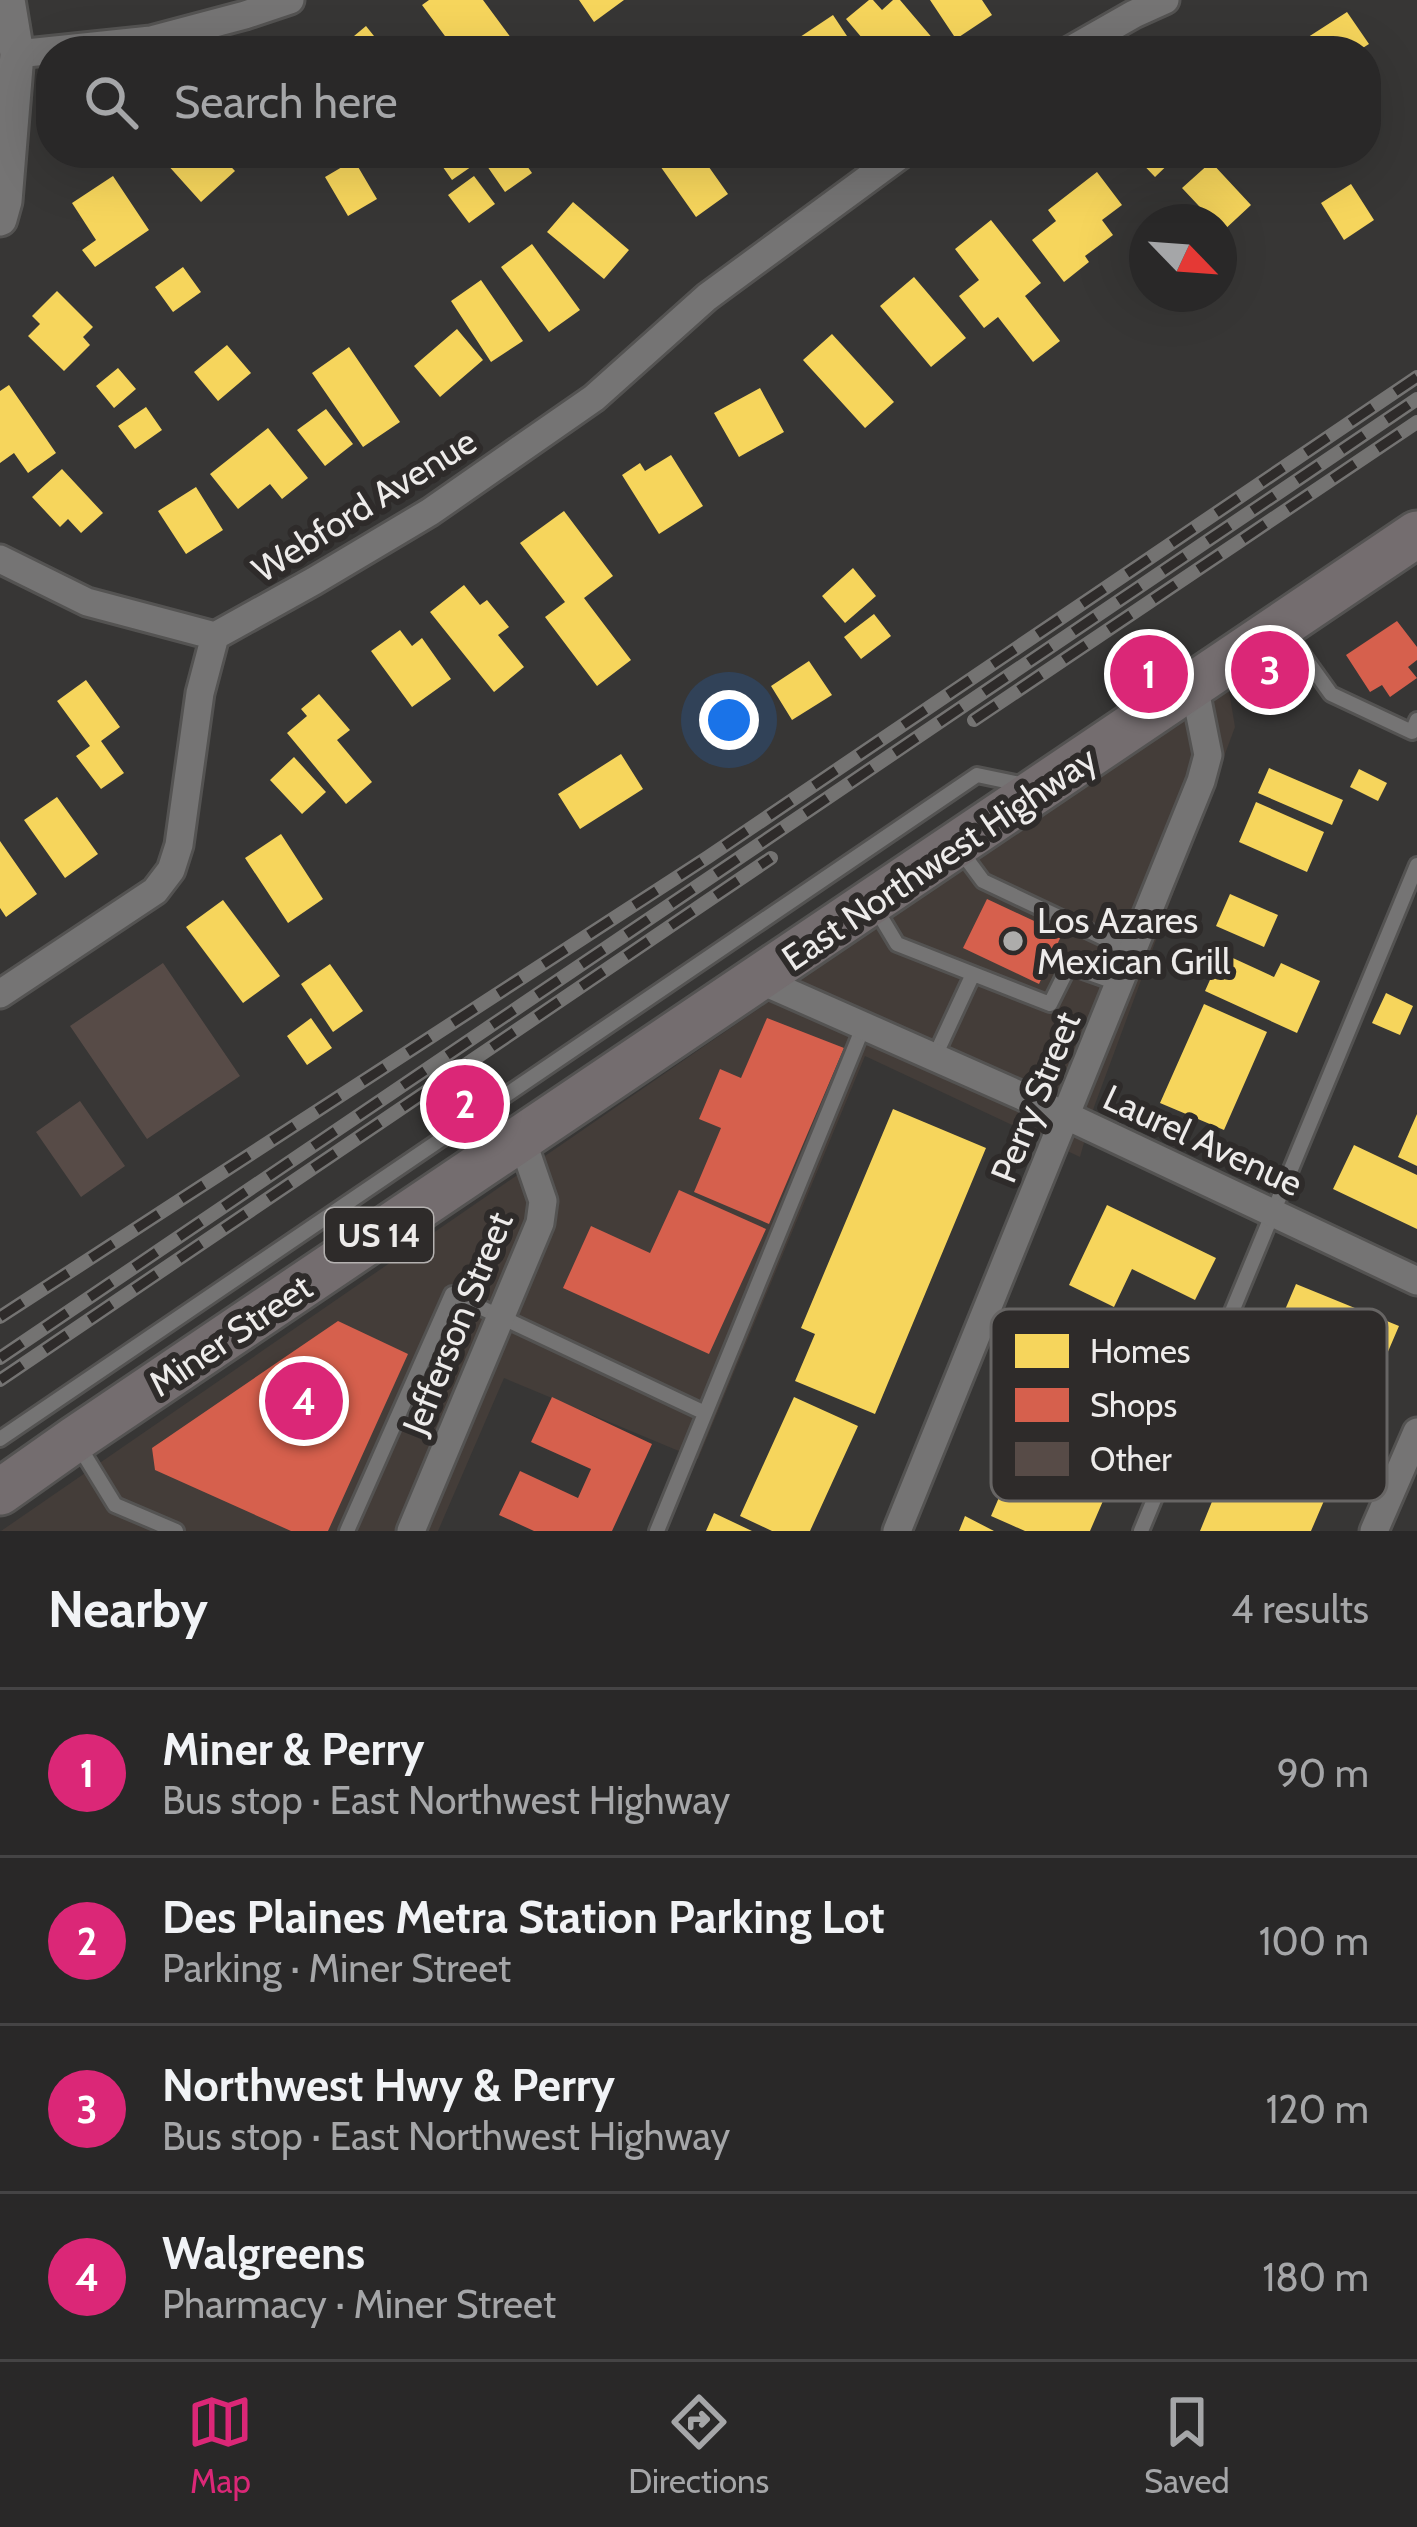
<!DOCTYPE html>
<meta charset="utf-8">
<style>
:root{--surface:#292828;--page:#353434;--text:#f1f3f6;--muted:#a5a6a8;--line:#454445;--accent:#db2777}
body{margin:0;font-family:Cabin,sans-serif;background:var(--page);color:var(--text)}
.compass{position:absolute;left:1129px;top:204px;width:108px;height:108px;border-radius:50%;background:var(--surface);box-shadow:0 12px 48px #0002;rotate:115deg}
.you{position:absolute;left:729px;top:720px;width:42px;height:42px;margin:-30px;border:9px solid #fff;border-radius:50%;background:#1a73e8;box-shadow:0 0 0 18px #1a73e833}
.badge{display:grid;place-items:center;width:78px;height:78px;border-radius:50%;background:var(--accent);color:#fff;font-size:39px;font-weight:700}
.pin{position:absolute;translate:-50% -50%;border:6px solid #fff;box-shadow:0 3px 12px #0006}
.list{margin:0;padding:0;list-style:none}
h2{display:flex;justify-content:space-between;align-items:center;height:156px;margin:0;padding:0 48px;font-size:51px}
h2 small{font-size:39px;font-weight:400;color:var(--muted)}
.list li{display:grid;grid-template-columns:78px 1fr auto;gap:36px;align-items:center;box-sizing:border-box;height:168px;padding:0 48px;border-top:3px solid var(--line)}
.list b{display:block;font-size:45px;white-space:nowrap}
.list p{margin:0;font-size:39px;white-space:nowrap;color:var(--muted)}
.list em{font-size:39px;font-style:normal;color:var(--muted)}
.icon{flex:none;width:66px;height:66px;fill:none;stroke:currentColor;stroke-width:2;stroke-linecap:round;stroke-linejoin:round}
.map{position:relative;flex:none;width:1417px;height:1531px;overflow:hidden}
.search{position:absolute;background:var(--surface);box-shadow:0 12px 48px #0002;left:36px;right:36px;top:36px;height:132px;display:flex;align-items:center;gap:30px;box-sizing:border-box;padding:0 42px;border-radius:48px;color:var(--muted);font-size:45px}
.sheet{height:828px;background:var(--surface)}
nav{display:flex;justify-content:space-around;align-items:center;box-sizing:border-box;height:168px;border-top:3px solid var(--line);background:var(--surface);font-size:33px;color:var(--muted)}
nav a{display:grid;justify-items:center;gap:6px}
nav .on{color:var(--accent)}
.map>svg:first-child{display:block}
.built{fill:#443d39}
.homes{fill:#f6d55c}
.shops{fill:#d6604d}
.building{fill:#574b47}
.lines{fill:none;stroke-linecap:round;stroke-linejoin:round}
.service-casing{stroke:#545352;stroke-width:20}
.minor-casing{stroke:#545352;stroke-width:33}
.tertiary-casing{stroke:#545352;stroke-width:39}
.primary-casing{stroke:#545352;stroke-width:51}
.service{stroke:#757474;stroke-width:14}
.minor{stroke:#757474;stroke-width:27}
.tertiary{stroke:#757474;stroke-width:33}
.primary{stroke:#746d6f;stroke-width:45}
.rail-casing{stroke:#747372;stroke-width:14}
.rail{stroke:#2e2b2a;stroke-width:9;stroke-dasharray:27;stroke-linecap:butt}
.poi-dot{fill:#adacab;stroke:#2e2b2a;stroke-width:4.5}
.labels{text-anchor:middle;stroke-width:12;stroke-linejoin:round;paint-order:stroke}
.shield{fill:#2e2b2a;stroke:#b4b1b0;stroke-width:3}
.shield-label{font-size:33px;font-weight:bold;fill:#edebea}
.street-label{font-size:36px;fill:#edebea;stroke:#2e2b2a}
.poi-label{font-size:36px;fill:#edebea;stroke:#2e2b2a;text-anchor:start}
.key{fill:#2e2b2a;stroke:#676564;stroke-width:3}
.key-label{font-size:33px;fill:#edebea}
</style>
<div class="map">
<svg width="1417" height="1531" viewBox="0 0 1417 1531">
<rect width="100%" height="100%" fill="#373635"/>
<path class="built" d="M1228,685l7,42 -141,380 -14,50 -215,-101 -167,403 -194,-81 -66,153h-437z"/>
<path class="homes" d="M429,0h54l34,46 -7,5h-54l-34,-46z
M579,0h45l-30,22z
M869,0h4l9,10 11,-10h7l40,47 -4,4h-63l-27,-32z
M930,0h52l10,15 -36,24z
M1347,12l22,32 -11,7h-50l-6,-10z
M833,15l24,36h-56l-7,-10z
M366,26l20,25h-50z
M157,153h61l17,18 -34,31z
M433,153h39l6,9 -26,18z
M505,153h13l14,20 -27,19 -18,-26z
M673,153h26l29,41 -32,23 -38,-54z
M1132,153h48l-25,24z
M354,160l23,39 -29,17 -23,-39z
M1211,162l40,43 -29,27 -3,-10h-5l-32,-34z
M1097,172l25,33 -20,15 11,15 -28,21 4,6 -25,20 -32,-42 24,-19 -8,-11z
M113,176l36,54 -54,37 -13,-17 14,-10 -24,-37z
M474,176l21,28 -26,19 -21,-28z
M1351,184l23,36 -30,20 -23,-37z
M573,202l56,48 -25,29 -57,-47z
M991,220l50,63 -16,13 35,45 -27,21 -35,-45 -14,11 -25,-32 20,-16 -24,-31z
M532,244l48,66 -31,22 -48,-65z
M183,267l18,25 -28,20 -18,-25z
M914,277l52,61 -35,29 -51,-61z
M481,280l42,61 -32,21 -40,-61z
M57,291l36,36 -10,10 7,8 -26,26 -36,-35 12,-12 -8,-8z
M457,329l26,31 -43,37 -26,-31z
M832,334l62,68 -29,26 -62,-68z
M227,345l24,28 -33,28 -24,-29z
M349,347l51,75 -37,25 -51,-74z
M118,368l18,21 -22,19 -18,-22z
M9,385l47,68 -28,20 -14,-20 -14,10v-72z
M760,388l24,44 -45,25 -25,-44z
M146,407l16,23 -27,19 -17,-23z
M326,409l27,35 -28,22 -28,-36z
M268,428l40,50 -26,21 -12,-15 -32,25 -28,-35z
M671,455l32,51 -44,28 -37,-59 18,-12 5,8z
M62,469l41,44 -22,20 -13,-14 -8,8 -28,-30z
M196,487l27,43 -37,24 -28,-43z
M564,511l49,65 -29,22 47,62 -34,26 -52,-69 20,-15 -45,-59z
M853,568l23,28 -31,27 -23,-27z
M464,585l16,20 7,-5 22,27 -11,8 26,32 -30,25 -64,-80z
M874,614l17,22 -30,23 -17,-22z
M400,630l12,16 10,-8 29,41 -39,28 -41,-56z
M809,661l23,34 -40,25 -21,-34z
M86,680l34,47 -19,14 23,32 -23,16 -25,-33 14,-10 -33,-45z
M319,694l31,36 -13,10 35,42 -26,22 -59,-71 20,-17 -6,-7z
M621,754l22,35 -63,40 -22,-35z
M294,757l32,35 -24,22 -32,-34z
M1269,768l74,32 -11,25 -74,-32z
M1359,769l28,14 -9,18 -28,-14z
M57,797l41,57 -33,24 -41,-58z
M1256,802l68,30 -17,40 -68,-30z
M281,834l42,65 -35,24 -43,-65z
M0,841l37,53 -31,23 -6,-9z
M1230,894l48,21 -14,32 -48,-21z
M223,900l57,76 -37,27 -57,-76z
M1222,953l52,24 7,-14 39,18 -23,52 -92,-42z
M330,964l33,47 -30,21 -32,-48z
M1386,993l27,13 -13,29 -28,-12z
M1204,1004l63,28 -43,98 -64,-27z
M311,1018l21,30 -25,17 -20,-29z
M893,1109l93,39 -111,266 -80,-33 20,-47 -14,-6z
M1417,1114v52l-19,-9z
M1354,1145l63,30v54l-84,-40z
M1107,1205l109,53 -21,42 -63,-31 -18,38 -45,-22z
M1296,1284l103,42 -88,205h-111l20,-49 10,4 40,-97 -11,-5 11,-31 -3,-1z
M1077,1316l89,39 -76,176h-65l-34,-15z
M794,1397l64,29 -48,105h-38l-32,-15z
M714,1513l38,18h-46z
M965,1516l29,15h-35z"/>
<path class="shops" d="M1397,621l20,26v13l-9,7 9,11 -27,19 -8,-12 -12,7 -24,-37z
M987,899l75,35 -23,50 -76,-36z
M767,1018l77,30 -75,176 -75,-32 27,-64 -22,-9 21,-50 21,9z
M679,1190l87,39 -57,125 -146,-66 28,-62 59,27z
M338,1321l70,33 -80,177h-37l-136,-61 -3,-22z
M552,1397l100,47 -40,87h-78l-35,-16 21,-44 58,27 13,-29 -60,-27z"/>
<path class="building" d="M163,963l77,113 -93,63 -77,-113z
M80,1101l45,65 -44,31 -45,-65z"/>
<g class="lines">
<g class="service-casing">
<path id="service" d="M1285,630l46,64 81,38 5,-12
M960,850l23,31 150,71
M876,909l21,35 153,60 19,-38 51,18
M935,1056l38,-82
M0,1439l977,-664 48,10
M77,1443l38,62 61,26
M347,1531l105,-237 253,119
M657,1531l207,-506
M1141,1531l276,-666"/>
</g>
<g class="minor-casing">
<path id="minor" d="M1069,51l65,-37 31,-14
M17,54l134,-14 94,-25 45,-15
M0,559l87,43 128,34
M760,980l307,136 350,165
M0,994l155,-103 16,-21 8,-25 21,-152 15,-57 99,-55 116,-69 164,-114 113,-101 196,-144
M411,1531l129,-308 3,-22 -21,-61
M897,1531l304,-750 7,-26 -14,-70
M1374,1531l43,-99"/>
</g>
<g class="tertiary-casing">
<path id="tertiary" d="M0,219l5,-18 12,-147 -9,-54"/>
</g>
<g class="primary-casing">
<path id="primary" d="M0,1492l75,-53 1342,-905"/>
</g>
<use href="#service" class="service"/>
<use href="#minor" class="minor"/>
<use href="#tertiary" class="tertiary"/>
<use href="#primary" class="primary"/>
<g class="rail-casing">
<path id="rail" d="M974,720l443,-298
M0,1317l708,-460 709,-480
M0,1358l1417,-959
M0,1380l771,-522"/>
</g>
<use href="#rail" class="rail"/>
</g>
<circle class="poi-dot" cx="1013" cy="941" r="12"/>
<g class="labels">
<rect class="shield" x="325" y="1208" width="108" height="54" rx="9"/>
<g class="shield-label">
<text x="379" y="1247">US 14</text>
</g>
<g class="street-label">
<text transform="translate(364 505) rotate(-32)" y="13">Webford Avenue</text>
<text transform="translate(939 858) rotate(-34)" y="13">East Northwest Highway</text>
<text transform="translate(1035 1097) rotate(-68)" y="13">Perry Street</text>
<text transform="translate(1203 1140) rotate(25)" y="13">Laurel Avenue</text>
<text transform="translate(457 1323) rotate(-68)" y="13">Jefferson Street</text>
<text transform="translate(230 1335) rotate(-34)" y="13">Miner Street</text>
</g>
<g class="poi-label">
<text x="1037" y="933">Los Azares<tspan x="1037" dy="41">Mexican Grill</tspan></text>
</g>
</g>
<rect x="991" y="1309" width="396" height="192" rx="18" class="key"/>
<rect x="1015" y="1334" width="54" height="34" fill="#f6d55c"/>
<rect x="1015" y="1388" width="54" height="34" fill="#d6604d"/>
<rect x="1015" y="1442" width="54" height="34" fill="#574b47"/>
<g class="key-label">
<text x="1090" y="1363">Homes</text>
<text x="1090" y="1417">Shops</text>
<text x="1090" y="1471">Other</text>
</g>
</svg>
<svg class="compass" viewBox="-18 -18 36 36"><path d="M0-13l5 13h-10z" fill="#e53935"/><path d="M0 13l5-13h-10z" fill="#a5a6a8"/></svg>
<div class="you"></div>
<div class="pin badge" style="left:1149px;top:674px">1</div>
<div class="pin badge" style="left:465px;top:1104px">2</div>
<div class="pin badge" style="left:1270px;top:670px">3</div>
<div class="pin badge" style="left:304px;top:1401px">4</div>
<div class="search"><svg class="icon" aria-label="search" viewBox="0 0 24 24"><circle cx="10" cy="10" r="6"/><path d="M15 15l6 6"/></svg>Search here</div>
</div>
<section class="sheet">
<h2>Nearby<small>4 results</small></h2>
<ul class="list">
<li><span class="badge">1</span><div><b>Miner &amp; Perry</b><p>Bus stop · East Northwest Highway</p></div><em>90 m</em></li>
<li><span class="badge">2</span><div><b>Des Plaines Metra Station Parking Lot</b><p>Parking · Miner Street</p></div><em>100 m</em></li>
<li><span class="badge">3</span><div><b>Northwest Hwy &amp; Perry</b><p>Bus stop · East Northwest Highway</p></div><em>120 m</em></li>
<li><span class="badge">4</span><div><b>Walgreens</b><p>Pharmacy · Miner Street</p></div><em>180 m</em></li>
</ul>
</section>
<nav>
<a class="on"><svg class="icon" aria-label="map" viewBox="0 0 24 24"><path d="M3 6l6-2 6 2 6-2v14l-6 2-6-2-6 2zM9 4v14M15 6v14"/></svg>Map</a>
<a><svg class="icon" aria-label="directions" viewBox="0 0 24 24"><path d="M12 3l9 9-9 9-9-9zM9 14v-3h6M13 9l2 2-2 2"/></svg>Directions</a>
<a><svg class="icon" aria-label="saved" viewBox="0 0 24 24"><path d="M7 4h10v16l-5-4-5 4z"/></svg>Saved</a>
</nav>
